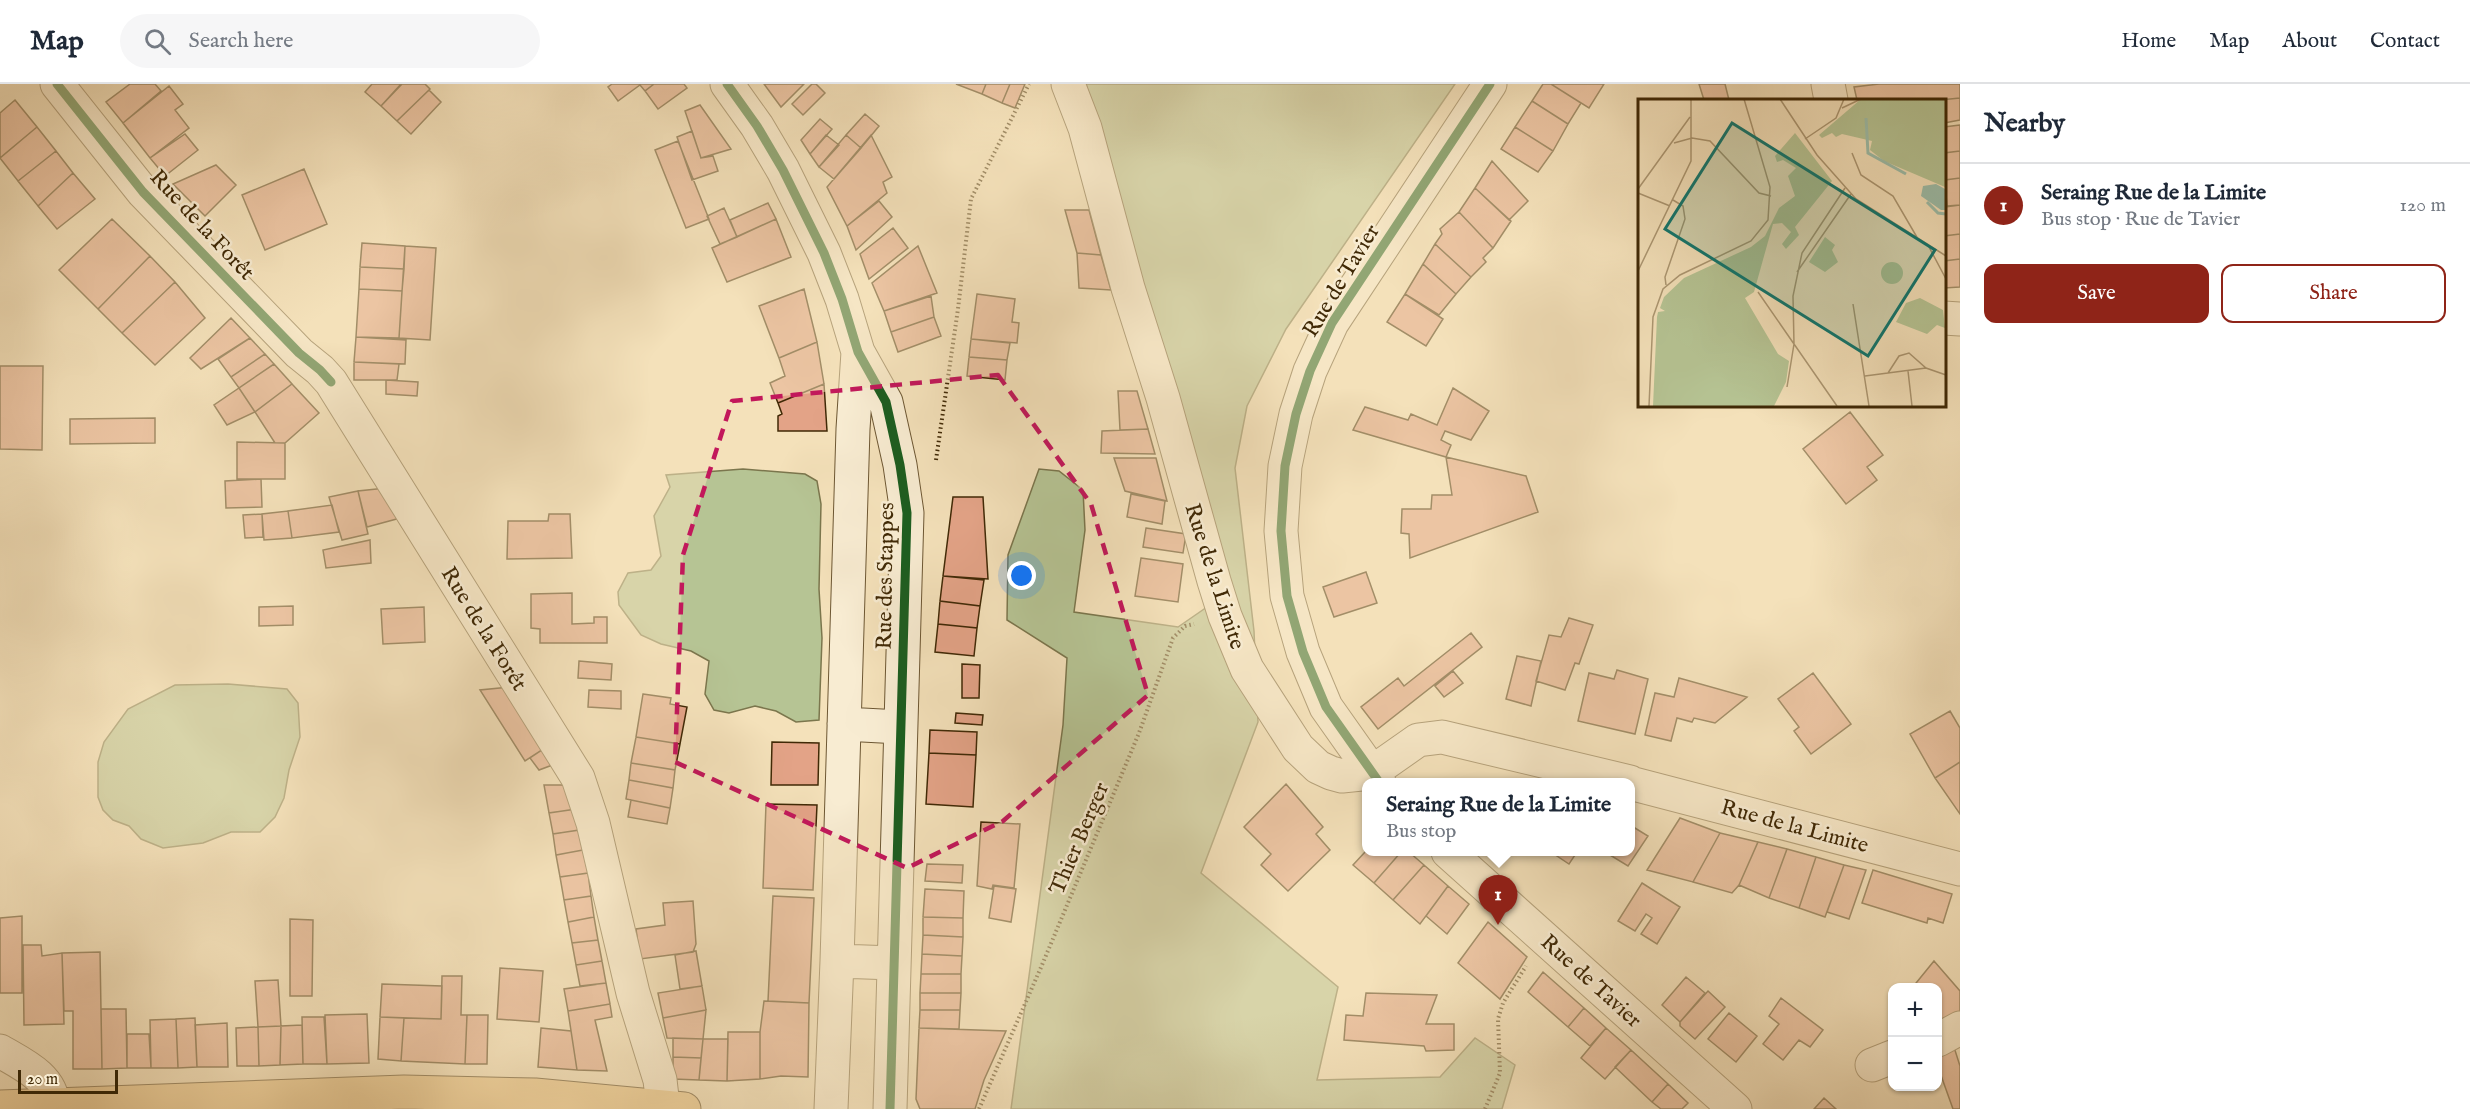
<!DOCTYPE html>
<meta charset="utf-8">
<style>
:root{--surface:#fff;--page:#f6f6f7;--text:#1f2937;--muted:#747a83;--line:#e0e1e3;--accent:#8f2418}
body{margin:0;font-family:"IM FELL English",serif;background:var(--page);color:var(--text)}
.controls{position:absolute;right:18px;bottom:18px;display:grid;overflow:hidden;border-radius:12px;box-shadow:0 2px 4px #0004}
.controls button{width:54px;height:54px;display:grid;place-items:center;padding:0;border:0;border-bottom:2px solid var(--line);background:var(--surface);color:var(--text);font:30px sans-serif}
.scale{position:absolute;left:18px;bottom:15px;width:100px;box-sizing:border-box;padding-left:6px;border:3px solid #402906;border-top:0;font-size:16px;line-height:21px;white-space:nowrap;color:#402906;-webkit-text-stroke:4px #f8ecd2;paint-order:stroke}
.you{position:absolute;left:1022px;top:492px;width:21px;height:21px;margin:-15px;border:4px solid #fff;border-radius:50%;background:#1a73e8;box-shadow:0 0 0 9px #1a73e833}
.badge{display:grid;place-items:center;width:39px;height:39px;border-radius:50%;background:var(--accent);color:#fff;font-size:20px;font-weight:700}
.pin{position:absolute;translate:-50% -50px;filter:drop-shadow(0 2px 3px #0008)}
.pin::after{content:'';position:absolute;top:32px;width:21px;height:18px;background:inherit;clip-path:polygon(0 0,100% 0,50% 100%)}
.popup{position:absolute;left:1362px;top:694px;width:273px;height:78px;box-sizing:border-box;display:grid;place-content:center;border-radius:12px;background:var(--surface);filter:drop-shadow(0 2px 4px #0005);font-size:20px;white-space:nowrap;color:var(--muted)}
.popup b{font-size:22px;color:var(--text)}
.popup::after{content:'';position:absolute;left:50%;top:100%;margin-left:-12px;border:12px solid transparent;border-top-color:var(--surface)}
.list{margin:0;padding:0;list-style:none}
h2{display:flex;justify-content:space-between;align-items:center;height:78px;margin:0;padding:0 24px;font-size:26px}
h2 small{font-size:20px;font-weight:400;color:var(--muted)}
.list li{display:grid;grid-template-columns:39px 1fr auto;gap:18px;align-items:center;box-sizing:border-box;height:84px;padding:0 24px;border-top:2px solid var(--line)}
.list b{display:block;font-size:22px;white-space:nowrap}
.list p{margin:0;font-size:20px;white-space:nowrap;color:var(--muted)}
.list em{font-size:20px;font-style:normal;color:var(--muted)}
.actions{display:flex;gap:12px;padding:18px 24px}
.actions a{flex:1;padding:14px 0;border:2px solid var(--accent);border-radius:12px;text-align:center;font-size:21px;color:var(--accent)}
.actions .main{background:var(--accent);color:#fff}
.icon{flex:none;width:33px;height:33px;fill:none;stroke:currentColor;stroke-width:2;stroke-linecap:round;stroke-linejoin:round}
.map{position:relative;flex:none;width:1960px;height:1025px;overflow:hidden}
header{display:flex;align-items:center;gap:36px;box-sizing:border-box;height:84px;padding:0 30px;background:var(--surface);border-bottom:2px solid var(--line)}
header strong{font-size:28px}
nav{display:flex;gap:33px;margin-inline-start:auto;font-size:21px}
.search{width:420px;height:54px;background:var(--page);display:flex;align-items:center;gap:15px;box-sizing:border-box;padding:0 21px;border-radius:33px;color:var(--muted);font-size:22px}
main{display:flex}
aside{flex:1;background:var(--surface)}
.map>svg:first-child{display:block}
.green{fill:#b6c494;stroke:#7b764d;stroke-width:1.5}
.building{fill:#e3a387;stroke:#402906;stroke-width:1.5}
.lines{fill:none;stroke-linecap:round;stroke-linejoin:round}
.minor-casing{stroke:#6d5733;stroke-width:35}
.major-casing{stroke:#402906;stroke-width:35}
.path{stroke:#402906;stroke-width:4;stroke-dasharray:1.5 3;stroke-linecap:butt}
.minor{stroke:#f8ecd2;stroke-width:33}
.major{stroke:#eac07d;stroke-width:33}
.cycleway-casing{stroke:#f8ecd2;stroke-width:13}
.cycleway{stroke:#1b5e20;stroke-width:9}
.marked{fill:none;stroke:#c2185b;stroke-width:4.5;stroke-dasharray:12 8;stroke-linejoin:round}
.labels{text-anchor:middle;stroke-width:5;stroke-linejoin:round;paint-order:stroke}
.street-label{font-size:22px;fill:#402906;stroke:#f8ecd2}
.inset-river{fill:none;stroke:#9dbeaa;stroke-width:3}
.inset-road{fill:none;stroke:#ac9772;stroke-width:1.5}
.view{fill:#0f766e;fill-opacity:0.15;stroke:#0f766e;stroke-width:3}
.inset-edge{fill:none;stroke:#402906;stroke-width:3}
</style>
<header>
<strong>Map</strong>
<div class="search"><svg class="icon" aria-label="search" viewBox="0 0 24 24"><circle cx="10" cy="10" r="6"/><path d="M15 15l6 6"/></svg>Search here</div>
<nav><a>Home</a><a>Map</a><a>About</a><a>Contact</a></nav>
</header>
<main>
<div class="map">
<svg width="1960" height="1025" viewBox="0 0 1960 1025">
<rect width="100%" height="100%" fill="#f4e1ba"/>
<filter id="stains"><feTurbulence type="fractalNoise" baseFrequency=".00333" numOctaves="4"/><feColorMatrix values="0 0 0 0 .2 0 0 0 0 .09 0 0 0 0 .02 0 0 0 .5 -.17"/></filter>
<radialGradient id="worn" r=".72"><stop offset=".6" stop-color="#630" stop-opacity="0"/><stop offset="1" stop-color="#630" stop-opacity=".3"/></radialGradient>
<path class="green" d="M1086,0h369l-169,245 -39,77 -12,62 19,163 4,91 -57,151 137,114 -21,93 123,-3 35,-39 40,27 -13,44h-491l52,-384 4,-67 -60,-38 1,-65 31,-86 20,2 24,19 2,40 -11,82 104,15 55,-38 -81,-258z
M743,385l62,5 12,7 4,23 -2,85 3,49 -3,82 -23,2 -20,-11 -21,-5 -26,7 -15,-3 -9,-16 4,-33 -18,-10 -30,-7 -20,-9 -22,-30 -1,-13 10,-19 23,-3 10,-14 -7,-40 16,-29 -4,-12z
M228,600l59,5 11,14 2,34 -11,33 -5,28 -9,19 -15,15h-29l-28,11 -40,5 -22,-9 -12,-13 -16,-6 -10,-10 -5,-13v-35l6,-20 24,-33 47,-24z"/>
<path class="building" d="M130,0h25l6,7 -38,32 -17,-21z
M372,0h29l-20,22 -16,-14z
M402,0h23l5,5 -33,32 -16,-15z
M612,0h42l-9,7 -5,-6 -22,16 -10,-14z
M654,0h30l3,4 -29,21 -13,-18z
M764,0h40l-23,23z
M812,0h4l9,9 -22,22 -11,-11z
M956,0h30l-4,10z
M986,0h24l-8,19 -20,-9z
M1010,0h15l-10,24 -13,-5z
M1543,0h8l30,19 -13,21 -36,-23z
M1551,0h53l-15,24z
M1699,0h26l4,16h-25z
M1879,0h81v14l-20,2h-83l-3,-13z
M169,2l14,18 -8,6 14,18 -39,30 -27,-35z
M429,6l12,12 -30,32 -14,-13z
M1960,14v22l-16,3v-23h-4z
M15,16l22,27 -37,31v-45z
M1532,17l36,23 -15,27 -38,-24z
M700,21l31,44 -30,9 -16,-47z
M865,30l14,12 -18,22 -15,-13z
M820,35l12,10 -22,25 -9,-14z
M1960,41v26l-16,2v-26z
M37,43l19,24 -38,30 -18,-23z
M1515,43l38,24 -15,21 -37,-23z
M692,47l9,27 12,-2 5,15 -26,9 -15,-43z
M185,50l13,16 -33,26 -15,-18z
M826,51l13,10 -20,22 -9,-13z
M846,51l15,13 -27,31 -15,-12z
M871,51l21,42 -9,5 4,11 -40,33 -20,-39z
M678,57l31,78 -23,9 -31,-78z
M56,67l17,22 -35,33 -20,-25z
M1960,67v27l-15,2 -1,-27z
M1492,77l36,40 -19,19 -34,-32z
M216,81l20,20 -31,31 -32,-32z
M304,85l23,55 -62,26 -23,-55z
M73,89l22,26 -38,30 -19,-23z
M1960,94v27l-13,1 -1,-11 -2,1 1,-16z
M1475,104l36,33 -18,27 -34,-36z
M879,117l13,16 -36,33 -9,-24z
M768,119l8,16 -39,18 -7,-17z
M1960,121v29l-16,2 1,-29z
M724,124l13,29 -17,7 -13,-28z
M1065,126h24l12,45 -24,-2z
M1459,128l34,36 -10,10 3,4 -15,15 -36,-33 7,-10 -2,-5z
M112,135l38,37 -52,53 -39,-39z
M776,135l15,38 -64,25 -15,-34z
M893,144l15,20 -39,31 -9,-25z
M1960,150v25l-16,2v-25z
M362,159l43,3 -1,23 -44,-2z
M1435,160l36,33 -15,17 -33,-30z
M405,162l31,2 -6,92 -31,-2z
M918,162l19,47 -53,18 -12,-28z
M1077,169l24,2 10,35 -32,-2z
M150,172l25,26 -53,51 -24,-24z
M1960,175v28l-16,1v-27z
M1423,180l33,30 -17,21 -34,-21z
M360,183l44,2 -2,22 -43,-2z
M175,198l30,36 -50,47 -33,-32z
M359,205l43,2 -3,47 -43,-1z
M804,205l13,53 -38,16 -20,-52z
M977,210l38,5 -3,23 7,1 -2,20 -46,-4z
M1405,210l38,25 -17,27 -39,-24z
M931,212l3,21 -43,15 -7,-21z
M934,233l7,19 -43,16 -7,-20z
M231,234l19,20 -49,31 -11,-11z
M356,253l50,3 -1,24 -51,-2z
M250,254l15,16 -34,23 -13,-18z
M971,255l39,4 -3,17 -38,-3z
M817,258l7,42 -46,19 -8,-20 15,-7 -6,-18z
M265,270l9,10 -35,24 -8,-11z
M969,273l38,3 -2,20 -38,-4z
M354,278l45,2 -2,16h-43z
M274,280l18,20 -37,28 -16,-24z
M0,282h43l-1,84 -42,-1z
M386,296l32,2 -1,14 -31,-2z
M292,300l27,29 -34,30h-10l-20,-31z
M824,300l3,47h-49v-15l4,-2 -4,-11z
M239,304l16,24 -28,13 -13,-20z
M1453,304l36,23 -18,29 -26,-9 -4,9 10,5 -5,12 -93,-27 12,-23 43,13 3,-6 26,11z
M1118,307h19l11,38 -28,1z
M1850,328l33,43 -16,12 10,13 -31,24 -43,-55z
M155,334v25l-85,1v-25z
M1148,345l7,25 -54,-1 1,-22z
M237,358l48,1v36h-48z
M1446,373l80,19 12,36 -128,46 -1,-24 -8,-1 1,-24h29l1,-14h20z
M1114,374h42l11,43 -42,-10z
M261,395l1,28 -36,1 -1,-27z
M386,404l18,29 -37,10 -9,-36z
M358,407l10,43 -26,6 -13,-43z
M1131,410l34,7 -3,23 -35,-7z
M953,413h30l5,82 -45,-3z
M332,421l7,27 -47,6 -4,-27z
M288,427l4,27 -28,2 -2,-26z
M262,430l1,23 -18,1 -2,-23z
M549,430h21l2,44 -65,1 1,-38h40z
M1146,444l40,6 -3,19 -40,-6z
M370,456l1,23 -45,5 -3,-18z
M1141,474l42,6 -5,38 -43,-6z
M1366,488l11,31 -43,14 -11,-30z
M943,492l41,4 -4,26 -40,-5z
M572,509v31l22,-1v-6h13v26h-67v-14l-9,-1v-34z
M940,517l40,5 -3,22 -39,-4z
M293,522v19l-34,1v-19z
M424,523l1,35 -42,2 -2,-35z
M1569,534l24,7 -14,39 -4,-1 -10,27 -29,-9 13,-46 12,2z
M938,540l39,4 -3,28 -39,-4z
M1471,549l11,14 -104,82 -17,-22 37,-29 6,8z
M1517,572l24,5 -10,45 -25,-7z
M579,577l33,3 -1,16 -33,-2z
M962,580l18,1 -1,33h-17z
M1617,586l31,9 -13,55 -57,-13 11,-48 25,6z
M1453,587l10,12 -19,14 -9,-11z
M1813,589l38,51 -40,30 -17,-23 5,-4 -21,-28z
M1679,594l68,19 -32,26 -21,-5 -2,4 -15,-4 -6,23 -26,-6 10,-42 19,4z
M511,603l34,61 -20,13 -45,-71z
M589,606l32,1v18l-33,-2z
M643,610l28,4 -1,6 17,3 -7,37 -44,-7z
M1950,627l10,17v34l-25,16 -25,-44z
M956,629l27,2 -1,10 -27,-2z
M930,646l47,2 -1,23 -47,-2z
M636,653l44,7 -5,26 -44,-7z
M772,658l47,1 -1,42h-47z
M545,664l10,16 -16,6 -9,-12z
M929,669l47,2 -3,52 -47,-3z
M1960,678v52l-25,-36z
M631,679l44,7 -2,18 -44,-8z
M629,696l44,8 -3,20 -44,-9z
M1286,700l37,43 -7,7 14,16 -42,41 -27,-26 10,-11 -27,-27z
M544,701h27l5,24 -27,4z
M631,716l39,8 -3,16 -39,-7z
M766,720l51,1 -4,85 -50,-2z
M576,725l3,21 -26,4 -4,-21z
M1680,734l40,15 -27,49 -46,-12z
M981,738l39,2 -6,64 -21,-3 -1,4 -15,-3z
M1630,741l18,11 -20,30 -23,-14h25z
M579,746l4,20 -27,5 -3,-21z
M1720,749l38,9 -19,43 -7,8 -39,-11z
M1758,758l29,7 -18,49 -30,-13z
M1787,765l29,8 -17,51 -30,-10z
M583,766l5,23 -28,4 -4,-22z
M1366,767v1h35l-27,31 -21,-18z
M1401,768h8l15,13 -31,35 -19,-17z
M1551,768h26l-8,12z
M1816,773l28,8 -19,52 -26,-9z
M927,780l36,1 -1,18 -37,-2z
M1424,781l24,21 -28,38 -27,-24z
M1844,781l22,5 -17,49 -22,-7z
M1873,786l79,24 -9,29 -15,-5 -1,5 -65,-20z
M588,789l3,23 -27,4 -4,-23z
M1642,799l38,24 -23,37 -16,-10 11,-16 -6,-4 -11,17 -17,-10z
M994,802l22,3 -5,33 -22,-4z
M1448,802l21,18 -22,30 -21,-18z
M925,805l39,2 -1,27 -40,-1z
M591,812l3,21 -26,5 -4,-22z
M773,812l41,2 -5,105 -41,-2z
M693,817l3,43 -3,8 -53,7 -4,-30 29,-4 -2,-22z
M22,832v77h-22v-75z
M594,833l4,23 -26,3 -4,-21z
M923,833l40,1v19l-40,-2z
M290,835l23,1 -1,76h-22z
M1488,838l39,35 -27,42 -42,-36z
M923,851l40,2 -1,19 -40,-2z
M598,856l4,21 -26,4 -4,-22z
M23,861h18l1,11 20,-3 2,71 -40,1z
M696,867l6,35 -22,3 -5,-34z
M100,868l2,117h-29v-58h-9l-2,-58z
M922,870l40,2 -1,18h-40z
M602,877l4,22 -26,3 -4,-21z
M1934,877l26,30v26l-22,14v-43h-26z
M500,884l43,3 -4,51 -42,-3z
M1543,888l41,36 -16,19 -40,-35z
M921,890h40v19h-41z
M442,892h20l-1,39h6l-2,49 -64,-3 3,-43 37,1z
M1686,893l19,16 -25,29 -18,-17z
M278,896l3,46 -23,1 -3,-46z
M606,899l4,21 -42,7 -4,-22z
M382,900l60,2 -1,33 -61,-2z
M702,902l4,24 -43,8 -5,-25z
M1708,907l17,16 -30,32 -15,-13v-4z
M920,909h41l-1,17h-40z
M1366,909l71,2 -11,29h28v26l-28,1 -2,-5 -80,-6 2,-25 17,1z
M1781,914l42,32 -13,17 -11,-7 -16,20 -20,-16 16,-20 -10,-8z
M764,917l45,2 -1,74 -27,-1 -21,3v-47z
M610,920l2,13 -17,3 12,51 -30,-1 -9,-59z
M1584,924l22,20 -16,18 -22,-19z
M101,925h25l1,59 -25,1z
M706,926l-3,29 -36,-1 -4,-20z
M920,926h40l-1,19 -40,-1z
M1729,929l28,23 -21,26 -28,-23z
M367,930l2,49 -42,1 -2,-49z
M467,931h21l-1,49h-22z
M302,933h22l3,47h-24z
M380,933l24,1 -3,43 -23,-2z
M195,934l2,49 -19,1 -2,-49z
M176,935l2,49h-27l-1,-48z
M227,939l1,44h-31l-2,-42z
M302,941l1,39 -23,1 1,-39z
M281,942l-1,39 -21,1 -1,-39z
M258,943l1,39h-22l-1,-38z
M541,944l30,3 6,39 -39,-3z
M919,944l87,3 -22,49 -9,29h-55l-4,-10z
M1606,944l25,22 -26,29 -24,-21z
M728,948h32v47l-33,2z
M127,950h22l2,34h-24z
M673,954l30,1 -2,19 -28,-1z
M703,955h25l-1,42 -28,-1z
M1953,960l7,22v43h-7l-15,-42v-18z
M1631,966l37,34 -16,18 -37,-35z
M673,973l28,1 -2,22 -26,-1z
M1668,1000l20,19 -6,6h-21l-9,-7z
M1824,1014l12,11h-22z"/>
<g class="lines">
<g class="minor-casing">
<path id="minor" d="M57,0l86,108 156,161 21,17 11,12 247,396 15,45 40,170 27,87 3,26
M727,0l30,42 26,44 41,83 18,46 16,53 28,50 14,63 7,48 -17,596
M1068,0l17,44 43,160 35,110 51,183 11,35 22,53 51,79 20,19 13,6 11,3 29,-3 47,-33 24,-3 188,45
M1828,0l3,16
M1944,234l16,1
M844,640l56,3
M1379,698l-53,-75 -23,-55 -16,-56 -6,-65 4,-65 11,-52 14,-43 22,-48 158,-239
M1630,699l330,86
M1448,768l287,257
M837,877l57,2
M1938,956l22,-12
M0,967c22,13 52,26 53,54
M1872,981l20,-8
M831,1025l6,-148 16,-532 5,-77"/>
</g>
<g class="major-casing">
<path id="major" d="M0,1023l404,-15 131,3 149,14"/>
</g>
<path class="path" d="M936,376l22,-151 13,-110 58,-115
M979,1025l63,-144 97,-232 34,-95 12,-12 9,-2
M1485,1025l15,-36 -2,-54 5,-16 23,-37"/>
<use href="#minor" class="minor"/>
<use href="#major" class="major"/>
<g class="cycleway-casing">
<path id="cycleway" d="M57,0l86,108 156,161 21,17 11,12
M727,0l30,42 26,44 41,83 18,46 16,53 28,50 14,63 7,48 -17,596
M1379,698l-53,-75 -23,-55 -16,-56 -6,-65 4,-65 11,-52 14,-43 22,-48 158,-239"/>
</g>
<use href="#cycleway" class="cycleway"/>
</g>
<path d="M0 0H1960V1025H0ZM998,291l93,129 57,191 -145,126 -96,47 -232,-106 8,-207 49,-154z" fill="#f4e1ba" fill-opacity=".55" fill-rule="evenodd"/>
<path class="marked" d="M998,291l93,129 57,191 -145,126 -96,47 -232,-106 8,-207 49,-154z"/>
<g class="labels">
<g class="street-label">
<text transform="translate(203 140) rotate(47)" y="8">Rue de la Forêt</text>
<text transform="translate(1340 196) rotate(-59)" y="8">Rue de Tavier</text>
<text transform="translate(884 492) rotate(-89)" y="8">Rue des Stappes</text>
<text transform="translate(1216 492) rotate(72)" y="8">Rue de la Limite</text>
<text transform="translate(485 544) rotate(58)" y="8">Rue de la Forêt</text>
<text transform="translate(1795 741) rotate(15)" y="8">Rue de la Limite</text>
<text transform="translate(1078 754) rotate(-67)" y="8">Thier Berger</text>
<text transform="translate(1592 896) rotate(42)" y="8">Rue de Tavier</text>
</g>
</g>
<g transform="translate(1638 15)">
<rect width="308" height="308" fill="#f4e1ba"/>
<path d="M223,0h84v88l-61,-26 -14,-11 2,-9 -30,-7 -6,3 -4,-4 -10,5 -3,-3zM157,34l37,48 -37,46 4,8 -13,14 -4,-5 9,-12 -9,-9 -9,1 -19,68 -9,6 33,56 11,7 -3,21 -12,24h-121l4,-89 1,-5 7,-1 -5,-3 4,-11 20,-19 67,-31 14,-11 14,-28 16,-12 -7,-20 8,-8 -13,-8 -6,2 -2,-6zM187,138l10,8 -3,5 6,12 -13,10 -16,-10zM243 174a11 11 0 1 1 22 0a11 11 0 1 1-22 0ZM282,199l23,12 2,18 -8,-3 -10,9 -31,-12 10,-19z" fill="#b6c494"/>
<path d="M298,85l9,5v21h-4l-20,-14 2,-10z" fill="#9dbeaa"/>
<path class="inset-river" d="M228,19l2,35 38,21M289,103l11,11 8,1"/>
<path class="inset-road" d="M142,0l37,56 39,44 90,57M204,9l19,-9M167,40l31,-21 8,-19M36,44l18,-5 18,3 49,52 12,3M214,54l9,22 32,21 25,43M0,90l52,-72M0,94l32,13M291,148l17,32M0,172l53,-110v-62M159,173l54,-78M28,186l-1,-8 20,-58 -2,-13 -10,-6M120,193l36,52 -7,43M215,205l16,102M270,272l4,35M250,274l11,-17 10,-3 17,15 20,7M227,277l61,-8M11,307l4,-89 10,-28 17,-14 71,-34 17,-21 2,-33 -26,-88M199,307l-43,-62 -1,-48 9,-43 43,-65"/>
<path class="view" d="M94,24l203,127 -67,106 -203,-127z"/>
<rect width="308" height="308" class="inset-edge"/>
</g>
<rect width="100%" height="100%" filter="url(#stains)"/>
<rect width="100%" height="100%" fill="url(#worn)"/>
</svg>
<div class="controls">
<button>+</button>
<button>−</button>
</div>
<div class="scale">20 m</div>
<div class="you"></div>
<div class="pin badge" style="left:1498px;top:841px">1</div>
<div class="popup"><b>Seraing Rue de la Limite</b>Bus stop</div>
</div>
<aside>
<h2>Nearby<small></small></h2>
<ul class="list">
<li><span class="badge">1</span><div><b>Seraing Rue de la Limite</b><p>Bus stop · Rue de Tavier</p></div><em>120 m</em></li>
</ul>
<div class="actions"><a class="main">Save</a><a>Share</a></div>
</aside>
</main>
